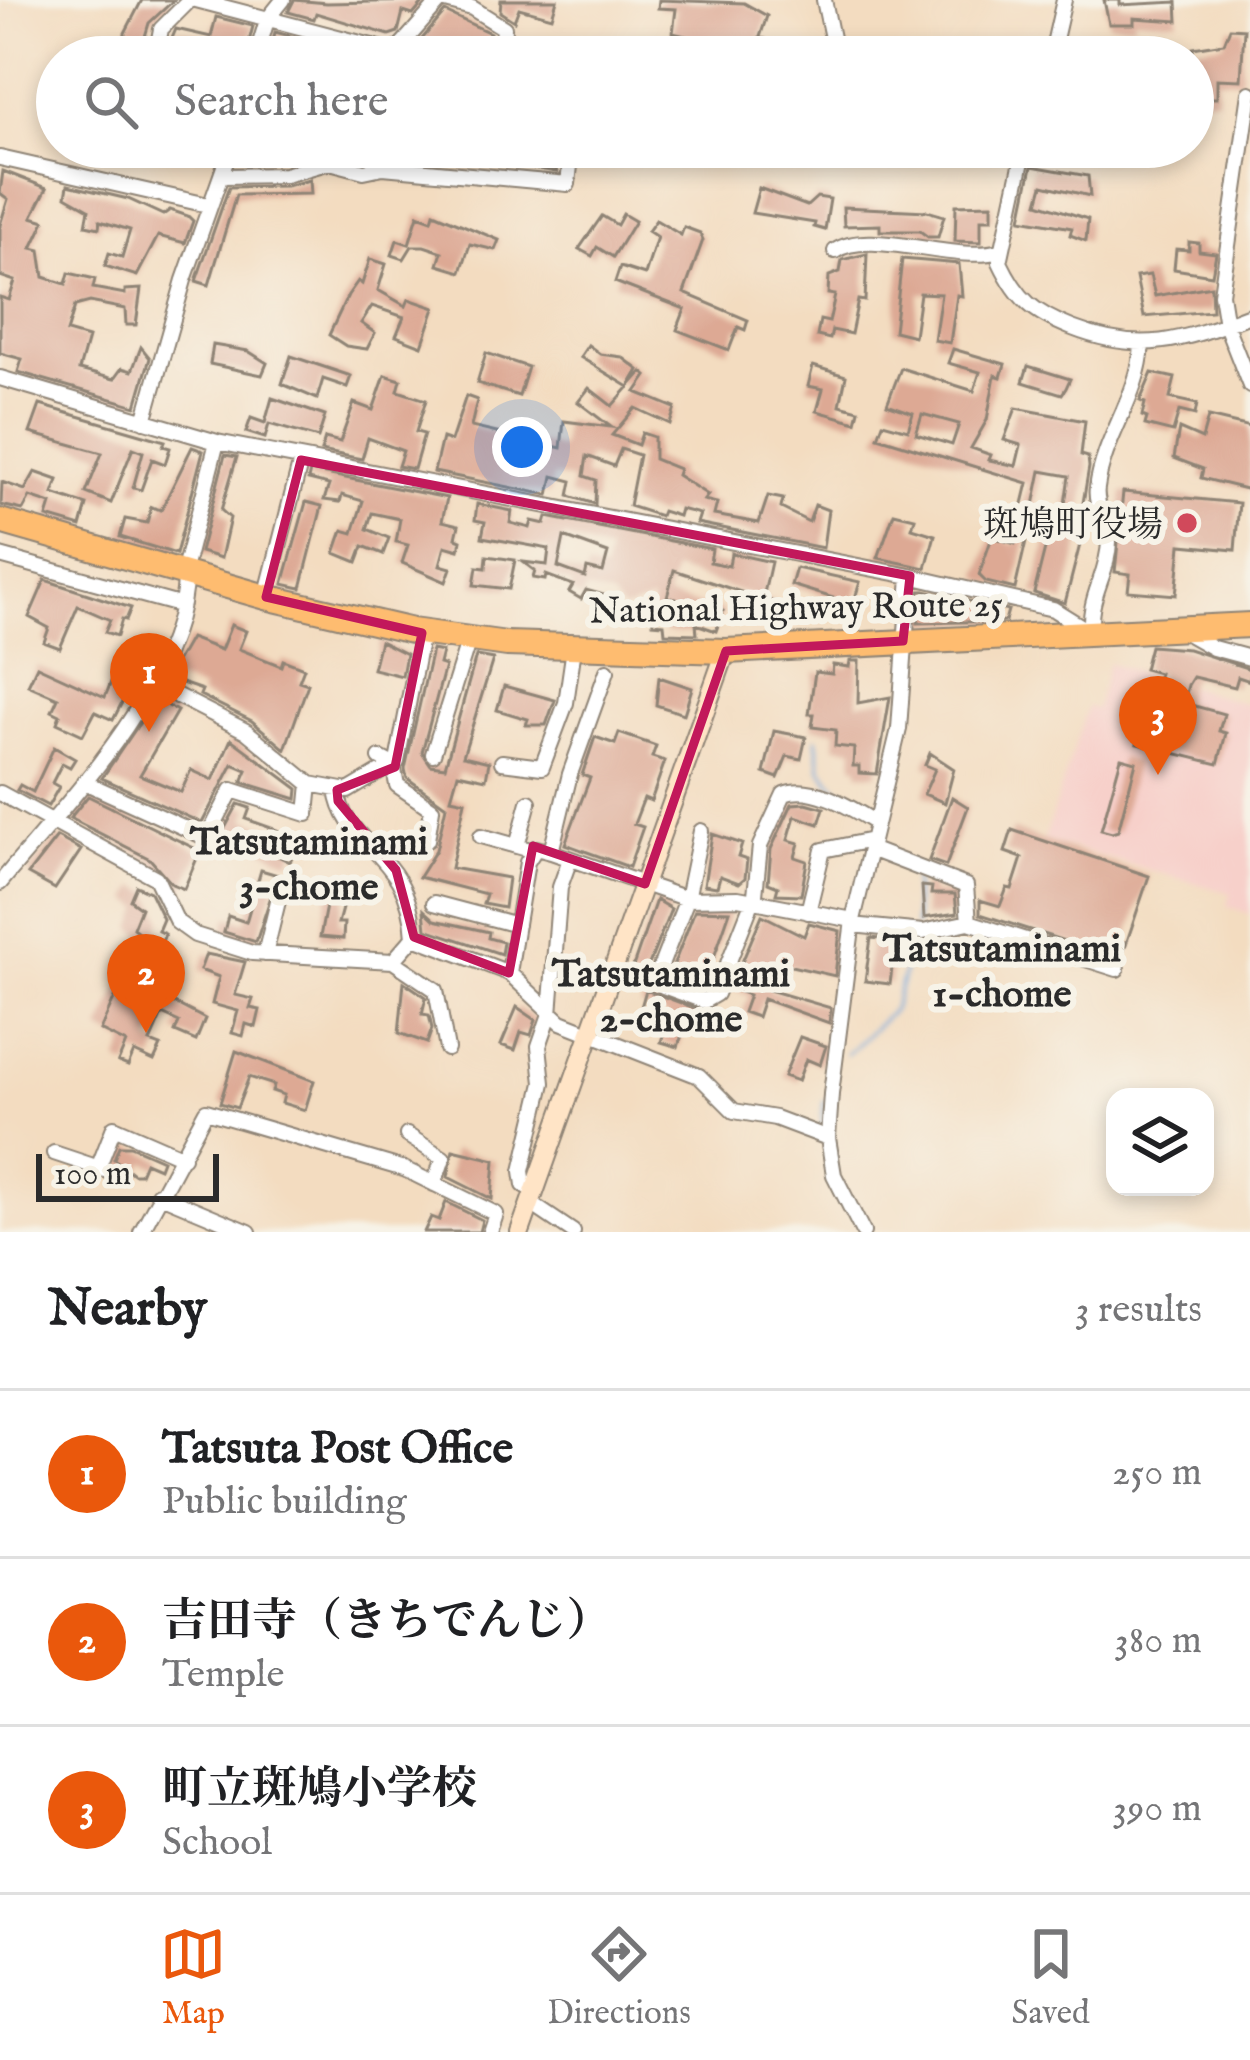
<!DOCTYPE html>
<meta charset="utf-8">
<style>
:root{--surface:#fff;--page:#f6f6f6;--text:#202124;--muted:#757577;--line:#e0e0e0;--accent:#ea580c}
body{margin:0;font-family:"IM FELL English","Noto Serif JP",serif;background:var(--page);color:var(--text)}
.controls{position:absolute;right:36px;bottom:36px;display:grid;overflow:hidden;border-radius:24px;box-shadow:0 6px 18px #0003}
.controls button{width:108px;height:108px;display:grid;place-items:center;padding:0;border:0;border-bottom:3px solid var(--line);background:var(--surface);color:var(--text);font:60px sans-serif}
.scale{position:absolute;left:36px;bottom:30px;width:183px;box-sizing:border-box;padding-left:12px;border:6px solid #2b2b2b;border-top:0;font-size:33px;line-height:42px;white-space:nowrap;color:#2b2b2b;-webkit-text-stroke:9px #f7f3e8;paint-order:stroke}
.you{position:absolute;left:522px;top:447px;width:42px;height:42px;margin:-30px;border:9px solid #fff;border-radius:50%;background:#1a73e8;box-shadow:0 0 0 18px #1a73e833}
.badge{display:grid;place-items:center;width:78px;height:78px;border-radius:50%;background:var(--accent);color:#fff;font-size:39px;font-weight:700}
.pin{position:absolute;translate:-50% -99px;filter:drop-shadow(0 3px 6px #0008)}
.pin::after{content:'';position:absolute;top:63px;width:42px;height:36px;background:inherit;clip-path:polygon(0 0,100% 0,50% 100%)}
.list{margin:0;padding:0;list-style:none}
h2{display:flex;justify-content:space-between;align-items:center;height:156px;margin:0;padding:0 48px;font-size:51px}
h2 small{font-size:39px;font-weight:400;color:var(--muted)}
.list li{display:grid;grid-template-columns:78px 1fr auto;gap:36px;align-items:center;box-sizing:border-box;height:168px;padding:0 48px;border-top:3px solid var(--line)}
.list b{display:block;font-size:45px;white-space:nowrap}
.list p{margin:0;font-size:39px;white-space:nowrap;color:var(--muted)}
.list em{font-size:39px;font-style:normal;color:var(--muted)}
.icon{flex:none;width:66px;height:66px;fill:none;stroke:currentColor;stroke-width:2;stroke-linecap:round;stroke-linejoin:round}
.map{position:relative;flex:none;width:1250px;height:1232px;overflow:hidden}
.search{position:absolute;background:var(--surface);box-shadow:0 6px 18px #0003;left:36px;right:36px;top:36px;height:132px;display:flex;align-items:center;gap:30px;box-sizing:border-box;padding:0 42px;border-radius:66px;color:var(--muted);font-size:45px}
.sheet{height:660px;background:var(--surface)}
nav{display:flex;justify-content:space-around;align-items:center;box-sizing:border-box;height:168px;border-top:3px solid var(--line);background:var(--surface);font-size:33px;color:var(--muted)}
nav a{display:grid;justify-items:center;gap:6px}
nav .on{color:var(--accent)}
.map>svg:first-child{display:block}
.built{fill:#f7d0ca}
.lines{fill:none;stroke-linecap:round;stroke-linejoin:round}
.stream{stroke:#67a3d8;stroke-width:3}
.building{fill:#dda994;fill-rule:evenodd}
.street-casing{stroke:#8f8476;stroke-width:18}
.secondary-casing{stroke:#8f8476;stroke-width:22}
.highway-casing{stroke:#8f8476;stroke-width:28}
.street{stroke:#fff;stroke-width:14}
.secondary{stroke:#ffe4c6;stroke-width:18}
.highway{stroke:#febc70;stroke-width:24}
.marked{fill:none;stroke:#c2185b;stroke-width:9;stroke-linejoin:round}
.poi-dot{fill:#d1495b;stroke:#f7f3e8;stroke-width:4.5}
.labels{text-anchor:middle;stroke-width:12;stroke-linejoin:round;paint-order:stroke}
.poi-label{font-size:36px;fill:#2b2b2b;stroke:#f7f3e8;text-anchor:end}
.street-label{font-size:36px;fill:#2b2b2b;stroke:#f7f3e8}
.neighbourhood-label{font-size:39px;font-weight:bold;fill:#2b2b2b;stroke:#f7f3e8}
</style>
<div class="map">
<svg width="1250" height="1232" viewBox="0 0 1250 1232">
<rect width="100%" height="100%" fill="#f7f3e8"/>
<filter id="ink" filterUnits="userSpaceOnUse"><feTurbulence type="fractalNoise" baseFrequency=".00833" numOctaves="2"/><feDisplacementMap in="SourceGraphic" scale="24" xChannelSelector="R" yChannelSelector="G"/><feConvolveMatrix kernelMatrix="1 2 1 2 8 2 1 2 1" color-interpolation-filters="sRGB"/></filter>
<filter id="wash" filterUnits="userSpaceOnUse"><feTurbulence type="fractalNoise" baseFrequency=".004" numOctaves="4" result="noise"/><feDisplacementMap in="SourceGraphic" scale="48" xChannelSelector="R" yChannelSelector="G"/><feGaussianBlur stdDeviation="2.7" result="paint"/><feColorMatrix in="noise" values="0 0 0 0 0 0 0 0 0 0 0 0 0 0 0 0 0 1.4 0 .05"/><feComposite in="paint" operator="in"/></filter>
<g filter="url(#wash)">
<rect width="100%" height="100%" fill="#f3dcc0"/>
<path class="built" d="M1108,663l142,42v209l-23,-8 3,-13 -186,-53 43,-133 9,2z"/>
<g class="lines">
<path class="stream" d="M817,738l4,31 25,30
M914,879l1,47
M847,1054l46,-44 22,-75
M822,1127l2,-26"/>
</g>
<g id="blocks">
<path class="building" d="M142,0h32l-25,23 -10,34h-18l4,-24z
M294,0l33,3 98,-2 -12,14 -10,-3 -5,20 -9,3 -73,-22 -2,6 -26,-7z
M501,0h56l-5,17 -33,-9 -5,13 -14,-9z
M659,0l85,3 23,13 -7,21 50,20h-52l-52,-10 -4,-7 -29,-7 3,-24 -18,-1z
M1104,0h16v5l57,-3 1,19 -44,-3v6h-25z
M445,12l45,21 -4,24h-10l1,-8 -25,-7 -4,15h-34l3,-12z
M216,17l37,9 -8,31 -75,-14 6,-14 35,8z
M1230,28l14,1 -3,51 -24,-1v19h-22l-2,-50 31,-5z
M275,32l95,25h-100z
M494,147l56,9 7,16 -66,-11z
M1032,166l56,10 2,20 -47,-11 -5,18 50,16 -2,22 -16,-6 2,-7 -51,-9z
M3,171l44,17 -15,29 13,4 -13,27 8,2 4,27 22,7 3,-11 26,6 -2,9 32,6v-4l16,-1 -5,36h-10l-1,-16 -35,-7 -15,4 -8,26 21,6 -9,32 35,9 8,-11 10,3 9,-24 9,11 -14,48 -118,-34 4,-13 -22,-6v-56l9,3 6,-19 -15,-5v-51l8,-26 -8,-6z
M310,180l1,14 -75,1 -27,90 -13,-4 33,-94 57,-1z
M68,185l60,14 35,16 7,-5 18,6 5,5 -8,22 -27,-7 -21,40 -32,-10 4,-13 13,4 8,-27 -30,-9 -1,7 -13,-3 3,-16 -23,-13z
M759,188l48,18 10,-9 13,2 -5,31 -11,-3 1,-4 -63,-10z
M992,204v15h-11v23l-26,-1 1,-36z
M843,207l84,4 17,5 -6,21h-10l-8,-6h-40v-6l-36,1z
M434,213l65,27 -4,10 -25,-6 -9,28 -23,-7 4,-13 -18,-6h-12l-8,13 -12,-4 5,-15 12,4 9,-29 14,5z
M623,214l12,7 -22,36 -16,-10 -5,9 -13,-7 23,-33 15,9z
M656,220l25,15 3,-8 16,6 3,7 -19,53 64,27 -3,10 -7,-3 -9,23 -52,-20 8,-21 -70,-27 5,-15 25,8 12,-38 -9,-6z
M1189,242l10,1v8l17,2 -4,22 -38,-6 2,-20 13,1z
M867,254l-2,47 -7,-1 -7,34 -19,-4 -2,9 -13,-3 3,-16 9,2 6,-27 -7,-1 1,-18 11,-4 2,-12z
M370,259l16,5 -8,26 28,16 3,-7 26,9 -13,38 -26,-10 8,-19 -32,-11 -11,17 14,10 -8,16 -21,-3 -17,-11 19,-40 10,-14 4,3z
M902,259l57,5 3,32 -5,-1 -7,48 -16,-3 7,-46 -21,-1 -6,43 -20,-5z
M1150,275l5,21 56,-10 1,25 -68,6 -8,-40z
M213,345l35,6 19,12 -5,12 -52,-11z
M588,345l12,9 22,3 17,13 -10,17 -49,-30z
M953,349l52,15 -4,13 -6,-2 -8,45 -16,28 20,7 -2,5 27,6 5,-21 -17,-5 12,-32 69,13 -4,34 7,2 1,10 -8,48 6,2 -22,86 -31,-10 21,-84 9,2 5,-35 -28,-5 -9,44 -11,-3 7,-29 -150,-46 5,-14 25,7 5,-17 -26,-9 14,-36 73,23 6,-19 -32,-9zM922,414l37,10 -7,21 -36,-11z
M486,353l42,14 -9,29 -42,-13z
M291,356l60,20 -4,11 -24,-8 -6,20 -35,-15z
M813,366l33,10 -6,29 19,5 -3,12 -39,-11 6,-22 -15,-3z
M1028,366l42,13 -4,9 -4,6 -39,-12z
M642,372l5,4 -11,16 39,16 -5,16 -35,-16 -23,27 26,10 4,-12 12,4v22l25,10 -2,6 31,20 -4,5 13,3 -3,12 45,8 9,-27 15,3 -2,9 28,14 6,-17 13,5 -5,38 -126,-25 3,-9 -20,-5 -2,7 -16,-5 -2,5 -31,-10 10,-51 -18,-6 -7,17 -27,-10 -3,20 12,4 -1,24 -26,-8 3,-15 -19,-5 -4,19 -115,-23 8,-34 9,3 15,-45 11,4 -6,27 90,21 3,-27 47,6 -33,-25 11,-14 23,18z
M1152,373l23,5 -5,20 27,6 -2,11 -16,-4 -6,21 -28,-7 2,-7 -5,-2 3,-13 -5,-2z
M385,375l16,5 -3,11 28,9 -10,32 8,2 -10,35 -16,-3 5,-15 -35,-13 -6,21 -41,-8 4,-13 15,4 14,-39 19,7z
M272,398l53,18 -7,22 -49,-14 -4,14 -19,-6 5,-14 14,5z
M40,405l125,36 -2,5 7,2 -5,16 -13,-5 -11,31 -8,-2 10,-36 -10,-4 -22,55 -25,-10 16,-40 -72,-20z
M1208,417l42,10v63l-49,-12 2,-9 -29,-11 5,-29 23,10z
M192,447l11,4 -27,103 -56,-17 5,-18 22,4 4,-16 10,3z
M225,455l12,2 -16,53 9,8 -9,40 -21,-6z
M310,471l137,27 -5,23 17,4 -3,13 5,2 -2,10 -14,-4 -5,19 11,3 -5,14 -44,-19 6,-18 -12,-3 4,-23 -28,-6 -5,16 22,9 -6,16 -20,-8 -6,16 -22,-9 8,-23 10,3 10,-32 -21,-6 -2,7 -16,-2 5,-15 -21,-5z
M35,472l23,8 -5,14 34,11 -6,22 -34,-10 4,-13 -21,-7 -7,13 -22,-5 1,-23 23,8z
M1123,492l116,11 -4,47 -54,-5 -5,50 -48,-4 2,-17 -15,-2z
M306,502l16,4 -21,82 -18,-4z
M477,504l35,7 -2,12 20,5 2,-7 13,3 2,-7 165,32 -2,13 19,4 2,-13 40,9 -8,36 16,6 -4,12 -9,-3 -5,10 -18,-8 7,-20 -76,-25 -7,27 56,14 -7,20 -20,-7 1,10 -32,-1 -1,-9 -11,-1 -1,-22 -29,9 -12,-13 -25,-7 -5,9 -12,-7 4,-7 -27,-10 -1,5 -12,-2 2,-7 -12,-9 24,3 2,-16 -67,-12 3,-15 -10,-2zM564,537l44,16 -5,19 -16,-4 -2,9 -27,-10z
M894,513l21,5 -3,10 23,7 -9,33 -48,-10z
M1022,526l7,2 -14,61 -29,-7 -7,-7 13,-38 23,7z
M487,556l28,4 -6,29 -35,-4 3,-18 9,1z
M796,568l64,14 -10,32 -11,-3 4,-10 -52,-16z
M45,580l86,28 -5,12 -4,-1 -5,17 -12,-4 5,-12 -32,-14 -18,42 -16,-6 5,-14 -20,-11z
M920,591h5l83,19 -3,11 -87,2z
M231,625l15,6 -7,18 42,17 2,-6 21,8 -5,13 9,3 -23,65 -33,-28 -52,-26 2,-5 -35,-12 23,-40 31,12z
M380,641l26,13 -4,22 -29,-7z
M1150,646l38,3 62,20v12l-12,-4 -3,10 -42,-10 -5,8 -4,18 40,11 -5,17 7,2 -8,31 -81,-20 22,-71 -15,-4z
M133,650l13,10 -8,23 -5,-2 -20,39 -18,-8 -12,23 -26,-12 3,-8 -8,-4 6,-13 -30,-13 9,-19 68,31 8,-20 8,3z
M432,650l10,2 -3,12 6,2 -23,86 9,13 14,2 31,-111 17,3 -30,97 26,6 -3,17 -28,-6 -7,25 14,3 -14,67 57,10 -4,30 -21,-4 3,-10 -67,-17 17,-27 10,-44 -39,-28 -2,-9z
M850,661h9l-1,42 32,-6 -13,77 -18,-1v-7h-6l1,-18 -19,-2 1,-16 -24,-3 2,-13h-5l6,-42 17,2 1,-9 16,2z
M659,677l33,11 -8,26 -28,-9z
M504,686l51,14 -9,25h-20l2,-6 -31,-9z
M156,699l21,12 -37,64 41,17 10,-22 22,10 18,-41 67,50 -1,10 -55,-17 5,-12 -14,-6 -31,59 -100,-45z
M774,731l32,6 -5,22 -14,-3 -9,22 -14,-5z
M619,733l37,13 -4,11 13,4 -14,40 -7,-3 -10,26 9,3 -14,40 -64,-23 25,-66 -8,-3 13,-38 20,7z
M54,747l21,12 -5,8 -8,-4 -10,20 7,4 -11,19 -31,-16 3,-5 13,7z
M930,753l24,16 -9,34 -21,-9 11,-25 -10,-4z
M1121,758l15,4 -18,69 -6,2 -11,-3z
M88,796l112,55 -16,38 -12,-5 -22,-25 -80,-41z
M952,797l16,10 -22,59 -17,-6z
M806,803l18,5 -5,16 -24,-8 -7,24 11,3 -4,14 12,4 -6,34 -25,-1 2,-7 -10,-4 3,-34 21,-45z
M238,804l12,4 -4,11 53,19 -9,24 -49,-24 -5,10 -18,-7z
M1012,830l137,46 -28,83 -141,-45v-14l20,6 7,-18 5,1 10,-31 -17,-6z
M712,834l30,10 -4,13 9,3 -2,18 -6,5 -19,-7 -3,11 -13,-2z
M57,837l24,13 -26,39 -27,-15z
M261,870l17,5 -22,67 -32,-10 4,-16 18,6z
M330,885l17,5 -9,33h6l-1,16 -23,-2z
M136,886l14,6 13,27 -5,12 7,3 -4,10 -8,-3 -13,33 8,3 -4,10 61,32 -9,22 -21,-9 4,-10 -17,-8 -12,28 11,4 -7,15 -20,-9 -6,14 -10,-4 8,-19 -26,-13 43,-94 -10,-8 8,-20 -11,-8z
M922,886l10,1 -1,7h24l2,19 -33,5z
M656,900l15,9 -29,73 -13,-4z
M424,910l11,10 54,12 -1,6 15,4 -2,12 -75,-25z
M695,910l35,1 -27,78 -33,-15z
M762,915l42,21 5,-13 31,8 -5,45 -57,-13 -9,27 62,18 -2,15 -66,-24 -6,18 -14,-5 6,-17 -18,-7z
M871,938l36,4 -2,20 -12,-2 -3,24 -25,-3z
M206,954l39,8 -10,33 18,4 -3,9 10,2 -4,17 -10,-3 -3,12 -11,-3 6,-22 -26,-7 7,-27 -19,-7z
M404,982l22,15 -4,17 7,1 3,14 -5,14 -28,-10z
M646,990l65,24 -4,20 -22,-8 -7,21 -17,-5 8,-25 -28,-10z
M517,1007l19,13 -5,15 -10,-3 -6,18 -14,-5z
M800,1037l26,9 -6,19 -14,-6 -8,22 -14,-5z
M236,1051l78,30 -9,29 -23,-7 2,-8 -12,-4 2,-6 -25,-8 -12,31 -17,-5z
M119,1146h11l32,14 -3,8 -14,-6 -5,12h-7l-19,-15z
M453,1150l42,10 -3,39 -44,-22z
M446,1202l36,18 -3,12h-55l7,-15 8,3z"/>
</g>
</g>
<g filter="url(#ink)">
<use href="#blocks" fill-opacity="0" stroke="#8f8476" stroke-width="3"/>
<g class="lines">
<g class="street-casing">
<path id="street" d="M196,0l199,52
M442,0l30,8 32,20 -2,29
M824,0l12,57
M163,57l-7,-2 5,-26 29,-29
M256,57l11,-37 16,-20
M391,57l50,-57
M567,57l1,-8 21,-7
M1051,57l13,-57
M1250,93l-29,201 5,31 24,61
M288,147h28
M1025,147l-25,115c18,38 34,51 72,66 69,27 110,13 178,-13
M0,158l208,47
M222,176l63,-1 45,-13 34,9 19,-4 185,17 4,-37
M835,251c33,-24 120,13 165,0
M0,378l217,64 693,134 143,33 37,23
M144,421l40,-141 47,-133
M0,556l179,49
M266,597l35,-137
M1183,631l30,17 37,10
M1092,634c-6,-35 16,-58 17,-92 0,-18 -15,-36 -12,-54 7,-52 42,-91 45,-143
M607,671l-37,103 -19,78 136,47 51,-1 115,22
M150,682l96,49 64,53 38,7 49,-29 25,-130
M433,754l36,-115
M380,758l13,7 4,20 35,24 -5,31
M502,762l40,5 24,-64 8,-55
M84,782l123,56 25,-48 75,24 3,-30
M0,793l156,85 21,44 18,13 57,18 141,8 21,-24c-4,-87 -70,-89 -77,-147
M701,831l-14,68 -29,74 5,13 41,15 12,-7 39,-99 5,-49 24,-52c29,-11 67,14 92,29
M481,836l53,15
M517,846l12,-44
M870,849l96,37 3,36 148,47
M0,883c66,-80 190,-205 185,-317l32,-124
M434,903l83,22
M808,912l15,-62 49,-10
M852,925l71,7 46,-10
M414,937l95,36 52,49 138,54 35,35 41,7 53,20
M265,954l16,-65
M393,961l43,29 11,59
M509,973l18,-111 9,-14 15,4
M407,1135l36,23 -9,26
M54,1153l60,20
M98,1168l16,-41 69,30
M534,1191l-10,-6 -2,-14 21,-88 -4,-37 11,-32 10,-127 10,-28
M158,1194l91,38
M530,1203l43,29
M141,1232l65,-121 198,58 92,45 -6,18
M863,1232l-29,-57 -6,-37 3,-44 22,-174 46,-191 11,-153"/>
</g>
<g class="secondary-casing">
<path id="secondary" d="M520,1232l206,-581"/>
</g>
<g class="highway-casing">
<path id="highway" d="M0,521l266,76 146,34 95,13 219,7 524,-26"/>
</g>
<use href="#street" class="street"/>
<use href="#secondary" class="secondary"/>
<use href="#highway" class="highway"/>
</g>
</g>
<path class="marked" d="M301,460l609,116 -7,65 -177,10 -81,233 -112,-38 -24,127 -95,-36 -18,-67 -58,-69 -1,-11 58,-23 27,-134 -156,-36z"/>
<circle class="poi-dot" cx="1187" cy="523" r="12"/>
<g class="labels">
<g class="poi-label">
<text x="1163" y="536">斑鳩町役場</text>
</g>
<g class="street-label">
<text transform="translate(796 606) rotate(-1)" y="13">National Highway Route 25</text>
</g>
<g class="neighbourhood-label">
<text x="309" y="854">Tatsutaminami<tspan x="309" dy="45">3-chome</tspan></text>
<text x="1002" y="961">Tatsutaminami<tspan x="1002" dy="45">1-chome</tspan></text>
<text x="671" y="986">Tatsutaminami<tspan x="671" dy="45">2-chome</tspan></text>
</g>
</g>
</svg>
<div class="controls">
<button><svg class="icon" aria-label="layers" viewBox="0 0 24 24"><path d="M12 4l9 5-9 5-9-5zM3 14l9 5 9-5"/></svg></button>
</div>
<div class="scale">100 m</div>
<div class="you"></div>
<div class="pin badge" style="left:149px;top:732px">1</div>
<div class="pin badge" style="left:146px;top:1033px">2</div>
<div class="pin badge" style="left:1158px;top:775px">3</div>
<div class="search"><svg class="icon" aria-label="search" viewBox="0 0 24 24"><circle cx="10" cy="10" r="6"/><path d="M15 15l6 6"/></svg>Search here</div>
</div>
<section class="sheet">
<h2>Nearby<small>3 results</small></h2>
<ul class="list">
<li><span class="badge">1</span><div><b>Tatsuta Post Office</b><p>Public building</p></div><em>250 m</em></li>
<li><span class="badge">2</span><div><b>吉田寺（きちでんじ）</b><p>Temple</p></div><em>380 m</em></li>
<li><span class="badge">3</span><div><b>町立斑鳩小学校</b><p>School</p></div><em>390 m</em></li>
</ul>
</section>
<nav>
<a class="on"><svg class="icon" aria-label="map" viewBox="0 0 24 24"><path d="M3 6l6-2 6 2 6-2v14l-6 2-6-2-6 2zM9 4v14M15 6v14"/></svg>Map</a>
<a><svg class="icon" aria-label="directions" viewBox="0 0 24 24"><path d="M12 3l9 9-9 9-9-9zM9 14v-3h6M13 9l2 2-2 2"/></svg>Directions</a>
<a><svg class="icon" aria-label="saved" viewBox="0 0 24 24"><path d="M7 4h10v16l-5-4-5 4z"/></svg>Saved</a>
</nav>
